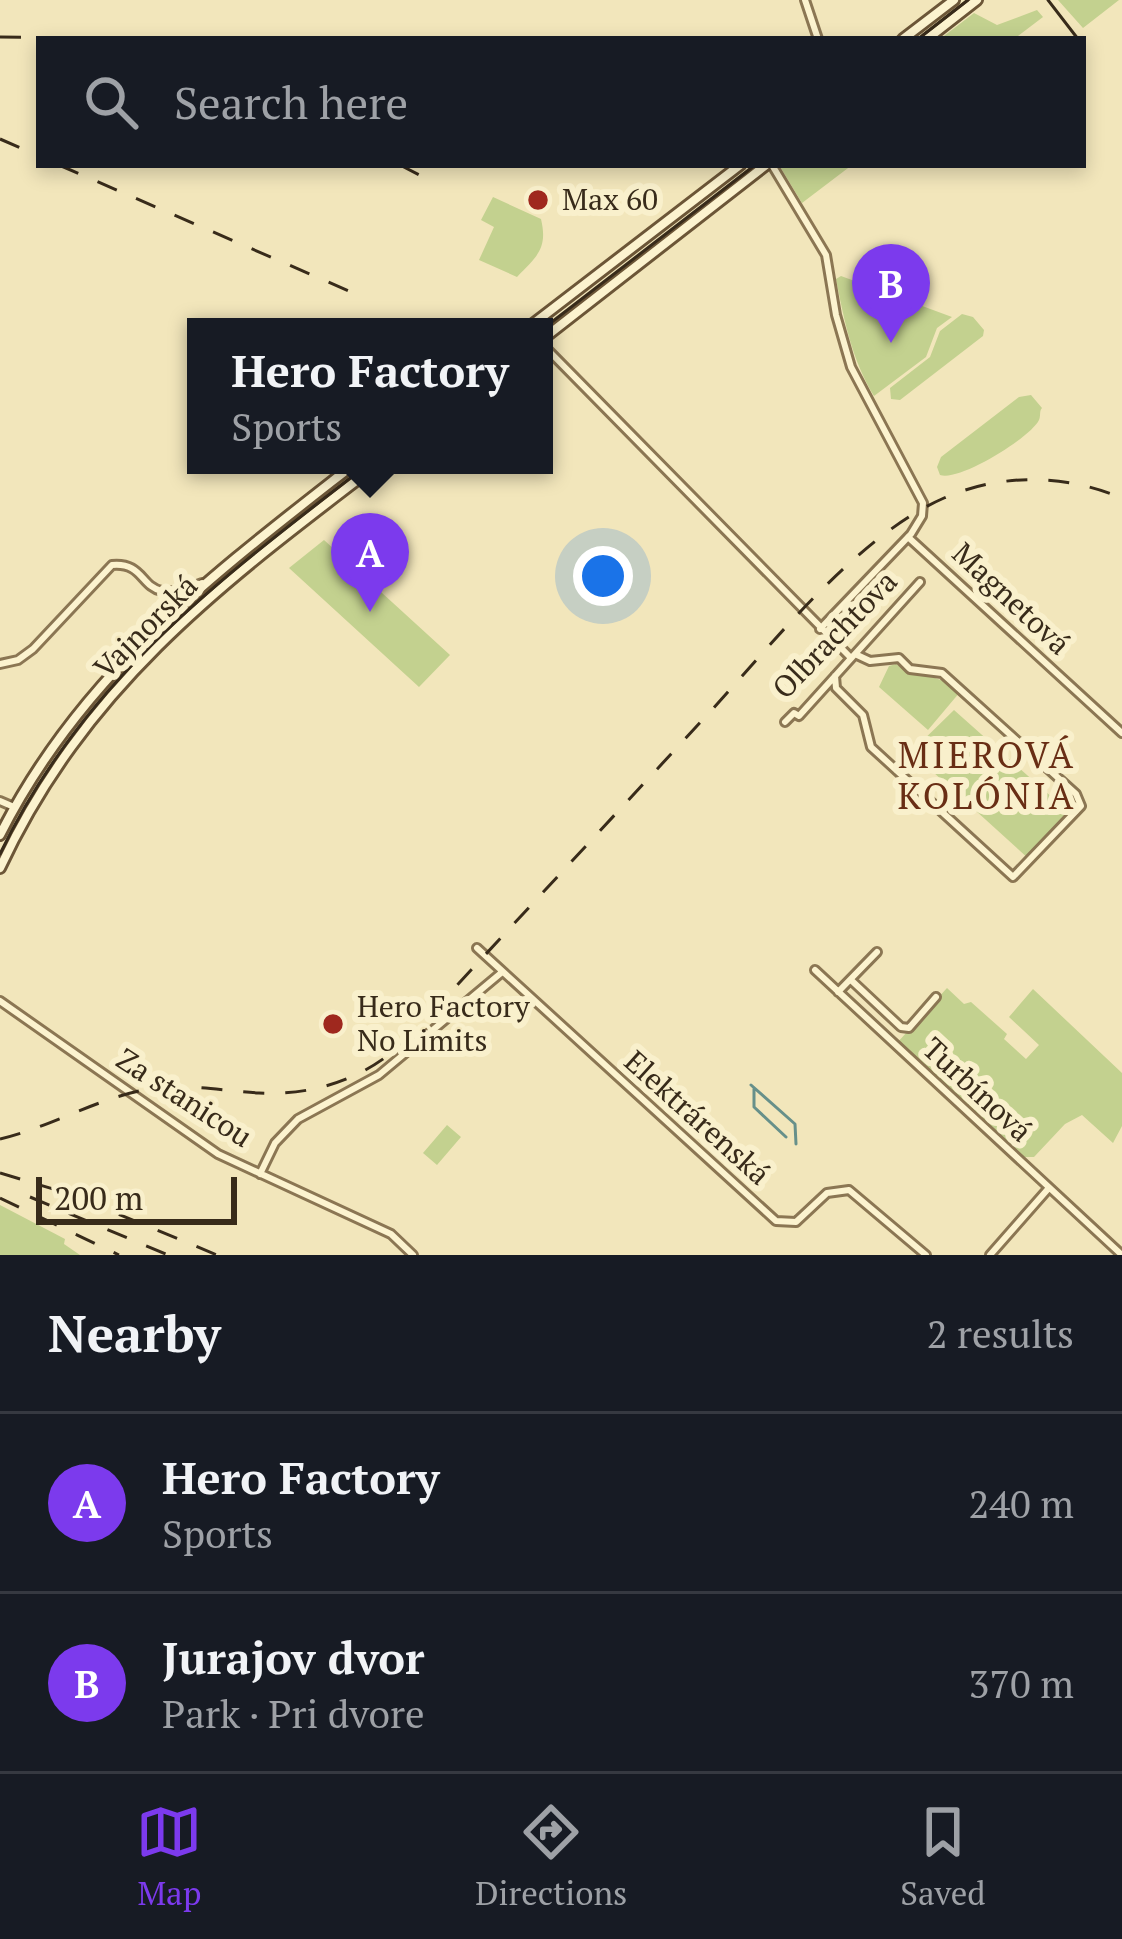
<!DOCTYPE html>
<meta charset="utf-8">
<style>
:root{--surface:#171b24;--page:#20242c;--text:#f1f3f6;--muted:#9ea1a6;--line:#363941;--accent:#7c3aed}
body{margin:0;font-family:"PT Serif",serif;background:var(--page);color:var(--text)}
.scale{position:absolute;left:36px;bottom:30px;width:201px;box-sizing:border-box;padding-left:12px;border:6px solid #382b1a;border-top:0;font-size:33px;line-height:42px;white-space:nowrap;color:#382b1a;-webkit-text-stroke:9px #f9f0cc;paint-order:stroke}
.you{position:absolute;left:603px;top:576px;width:42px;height:42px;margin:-30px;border:9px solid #fff;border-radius:50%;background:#1a73e8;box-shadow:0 0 0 18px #1a73e833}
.badge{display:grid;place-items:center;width:78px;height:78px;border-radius:50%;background:var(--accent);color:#fff;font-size:39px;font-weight:700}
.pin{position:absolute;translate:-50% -99px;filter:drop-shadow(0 3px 6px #0008)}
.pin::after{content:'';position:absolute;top:63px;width:42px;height:36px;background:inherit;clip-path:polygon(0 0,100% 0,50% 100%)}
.popup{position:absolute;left:187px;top:318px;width:366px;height:156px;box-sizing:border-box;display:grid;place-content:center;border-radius:0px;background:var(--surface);filter:drop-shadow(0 3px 9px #0005);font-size:39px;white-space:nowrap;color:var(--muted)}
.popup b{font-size:45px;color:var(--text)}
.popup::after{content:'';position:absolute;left:50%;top:100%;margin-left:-24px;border:24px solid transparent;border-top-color:var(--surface)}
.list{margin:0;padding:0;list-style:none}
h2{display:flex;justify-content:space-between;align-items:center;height:156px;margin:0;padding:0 48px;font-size:51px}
h2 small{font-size:39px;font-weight:400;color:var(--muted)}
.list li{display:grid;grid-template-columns:78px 1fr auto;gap:36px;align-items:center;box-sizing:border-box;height:180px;padding:0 48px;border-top:3px solid var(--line)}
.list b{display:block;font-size:45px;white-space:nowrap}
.list p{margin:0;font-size:39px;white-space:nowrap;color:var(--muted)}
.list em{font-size:39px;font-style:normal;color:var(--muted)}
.icon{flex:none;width:66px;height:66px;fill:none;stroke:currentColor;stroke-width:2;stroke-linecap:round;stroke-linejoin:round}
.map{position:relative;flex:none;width:1122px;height:1255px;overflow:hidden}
.search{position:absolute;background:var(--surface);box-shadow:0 6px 18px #0003;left:36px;right:36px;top:36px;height:132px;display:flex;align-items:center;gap:30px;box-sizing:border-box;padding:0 42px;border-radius:0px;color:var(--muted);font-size:45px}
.sheet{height:516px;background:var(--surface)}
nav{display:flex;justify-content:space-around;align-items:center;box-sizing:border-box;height:168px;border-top:3px solid var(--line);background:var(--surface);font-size:33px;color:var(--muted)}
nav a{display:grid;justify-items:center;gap:6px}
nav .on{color:var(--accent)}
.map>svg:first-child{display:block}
.green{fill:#c3d18f}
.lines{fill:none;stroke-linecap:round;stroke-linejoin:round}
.stream{stroke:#67908a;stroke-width:3}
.minor-casing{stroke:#8b7653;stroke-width:12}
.secondary-casing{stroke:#6c5637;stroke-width:14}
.minor{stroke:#fcf3cf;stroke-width:6}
.secondary{stroke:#fcf3cf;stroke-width:8}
.tram{stroke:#382b1a;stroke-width:3}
.rail{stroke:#382b1a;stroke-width:3;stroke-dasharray:21 21;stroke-linecap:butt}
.poi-dot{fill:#9f281e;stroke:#f9f0cc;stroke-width:4.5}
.labels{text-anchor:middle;stroke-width:12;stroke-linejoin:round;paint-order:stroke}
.poi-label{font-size:30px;fill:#382b1a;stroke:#f9f0cc;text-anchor:start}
.street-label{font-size:30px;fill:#382b1a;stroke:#f9f0cc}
.quarter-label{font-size:36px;letter-spacing:3px;fill:#692e15;stroke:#f9f0cc}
</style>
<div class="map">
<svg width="1122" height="1255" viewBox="0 0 1122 1255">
<rect width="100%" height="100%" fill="#f2e6bb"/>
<path class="green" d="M1058,0h61l-36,28z
M1037,10l6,7 -29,22h-74l34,-26 23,12z
M779,165h73l-50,38z
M493,197l48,22c7,30 -4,37 -24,58l-38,-17 15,-33 -13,-7z
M841,276l111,41 -15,11 -11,29 -52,39c-22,-36 -30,-76 -38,-117z
M962,314l11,3 11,13 -1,6 -83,64 -9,-1 -1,-11 40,-31 10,-26z
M1031,395l11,13c-3,3 -1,8 -3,12 -8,17 -79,62 -99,55l-3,-8 4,-10 78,-60z
M324,540l126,115 -31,32 -130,-119z
M896,664c25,19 35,4 64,28l-32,38 -49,-43 10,-21z
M954,710l118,105 -42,45 -119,-108z
M947,988l17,16 7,-2 36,32 -3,5 22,20 13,-14 -30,-28 24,-28 89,84v53l-9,17 -31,-28 -17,9 -31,33h-14l-123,-114z
M447,1125l14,12 -24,28 -14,-12z
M0,1205l65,34 -1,5 16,11h-80z"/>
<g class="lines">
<path class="stream" d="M751,1085l44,39 1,20
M754,1089v18l32,30"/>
<g class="minor-casing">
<path id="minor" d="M805,0l13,39
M772,165l54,90 10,60 15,52 72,136 -1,13 -11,18 -91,95
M544,346l307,312
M908,537l214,196
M0,664l18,-4 15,-11 79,-84c43,-4 22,46 90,18
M835,676l1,12 27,27 8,32 142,130 68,-71 -5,-12 -134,-121 -32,-4 -11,-11 -29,3 -15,-7
M785,722l9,-9 5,3 121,-134
M0,801l14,6
M477,948l299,273 20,1 31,-29 22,-3 77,65
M815,970l307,285
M851,980l50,47 8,1 27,-31
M838,992l39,-40
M0,1001l218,153 173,80 22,21
M260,1174l15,-31 23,-24 81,-44 122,-102
M990,1255l58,-66"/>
</g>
<g class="secondary-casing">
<path id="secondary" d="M903,39l51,-39
M927,39l50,-39
M529,327l211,-162
M544,338l222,-173
M0,835c82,-163 214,-261 353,-370
M0,868c86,-184 221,-284 377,-403"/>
</g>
<use href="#minor" class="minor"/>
<use href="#secondary" class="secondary"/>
<path class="tram" d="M1048,0l30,39
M918,39l50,-39
M544,328l211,-163
M0,854c84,-175 218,-273 367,-389"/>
<path class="rail" d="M0,37l178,2
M0,139l39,17
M59,165l299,130
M400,165l33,17
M0,1139c51,-12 97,-41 149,-50 38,-6 73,2 110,4 58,3 111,-16 151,-57 100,-108 199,-215 299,-323 64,-70 148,-177 235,-215 58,-25 120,-24 178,0
M0,1173l70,21 147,61
M30,1197l138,58
M0,1198l119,57"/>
</g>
<g class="poi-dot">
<circle cx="538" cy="200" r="12"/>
<circle cx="333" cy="1024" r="12"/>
</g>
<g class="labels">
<g class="poi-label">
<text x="562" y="210">Max 60</text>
<text x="357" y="1017">Hero Factory<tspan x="357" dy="34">No Limits</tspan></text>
</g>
<g class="street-label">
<text transform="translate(1011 599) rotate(43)" y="10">Magnetová</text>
<text transform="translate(146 627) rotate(-45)" y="10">Vajnorská</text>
<text transform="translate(835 635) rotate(-46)" y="10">Olbrachtova</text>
<text transform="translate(977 1090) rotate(43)" y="10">Turbínová</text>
<text transform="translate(184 1098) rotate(33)" y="10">Za stanicou</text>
<text transform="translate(697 1118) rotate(42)" y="10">Elektrárenská</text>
</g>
<g class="quarter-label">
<text x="987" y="768">MIEROVÁ<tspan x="987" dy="41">KOLÓNIA</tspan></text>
</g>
</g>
</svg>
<div class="scale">200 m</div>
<div class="you"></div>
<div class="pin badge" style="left:370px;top:612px">A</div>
<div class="popup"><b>Hero Factory</b>Sports</div>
<div class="pin badge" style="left:891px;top:343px">B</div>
<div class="search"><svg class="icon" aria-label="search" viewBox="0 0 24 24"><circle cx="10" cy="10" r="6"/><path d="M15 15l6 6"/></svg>Search here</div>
</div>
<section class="sheet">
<h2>Nearby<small>2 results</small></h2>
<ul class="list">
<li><span class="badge">A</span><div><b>Hero Factory</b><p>Sports</p></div><em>240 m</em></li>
<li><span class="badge">B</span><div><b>Jurajov dvor</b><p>Park · Pri dvore</p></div><em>370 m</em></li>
</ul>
</section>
<nav>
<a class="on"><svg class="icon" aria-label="map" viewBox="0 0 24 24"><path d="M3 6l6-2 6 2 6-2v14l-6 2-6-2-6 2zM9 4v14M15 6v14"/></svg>Map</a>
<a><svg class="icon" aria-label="directions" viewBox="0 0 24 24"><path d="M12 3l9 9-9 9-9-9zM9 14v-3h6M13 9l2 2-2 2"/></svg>Directions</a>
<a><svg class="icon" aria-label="saved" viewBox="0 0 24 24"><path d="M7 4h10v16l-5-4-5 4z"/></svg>Saved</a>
</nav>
